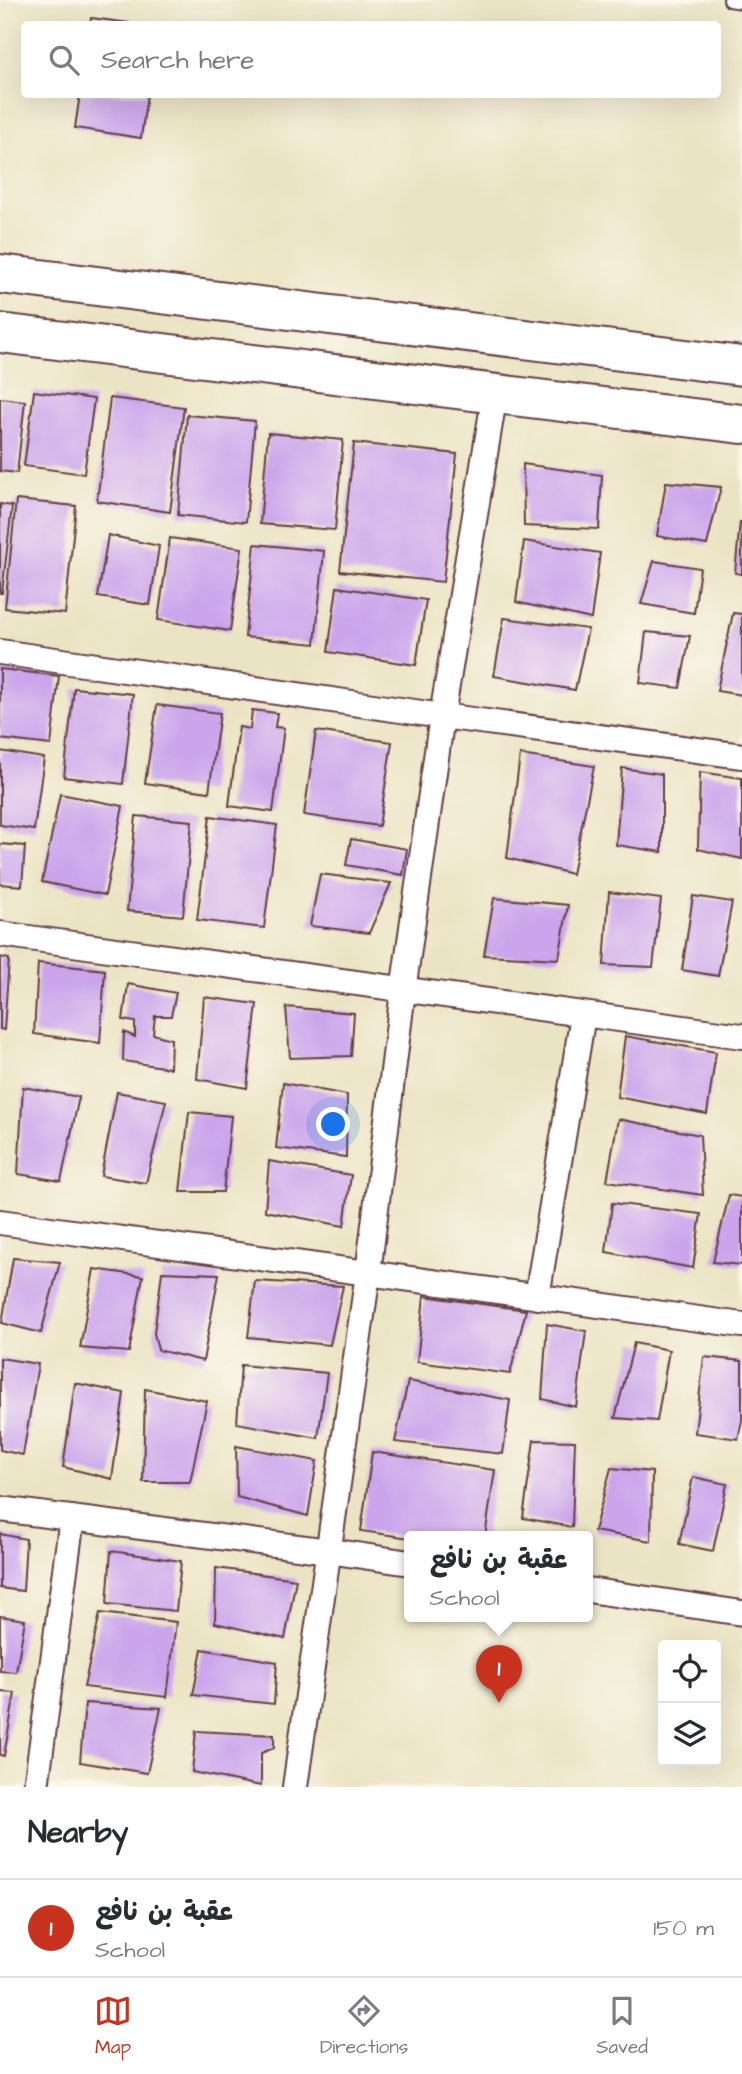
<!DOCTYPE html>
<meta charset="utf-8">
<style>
:root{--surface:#fff;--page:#f2f2f3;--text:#2b2b33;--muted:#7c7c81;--line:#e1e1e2;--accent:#c8321e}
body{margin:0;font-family:"Architects Daughter","Playpen Sans Arabic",sans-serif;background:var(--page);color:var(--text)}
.controls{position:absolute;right:21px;bottom:21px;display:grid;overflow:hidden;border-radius:7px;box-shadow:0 7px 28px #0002}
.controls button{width:63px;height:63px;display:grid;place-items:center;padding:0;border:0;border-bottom:2px solid var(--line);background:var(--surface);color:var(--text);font:35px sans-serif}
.you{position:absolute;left:334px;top:1125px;width:24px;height:24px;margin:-18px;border:5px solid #fff;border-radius:50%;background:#1a73e8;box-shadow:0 0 0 10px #1a73e833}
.badge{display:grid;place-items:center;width:46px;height:46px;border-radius:50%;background:var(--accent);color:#fff;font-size:23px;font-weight:700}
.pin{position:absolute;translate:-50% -58px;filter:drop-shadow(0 2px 4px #0008)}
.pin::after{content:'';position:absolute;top:37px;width:24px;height:21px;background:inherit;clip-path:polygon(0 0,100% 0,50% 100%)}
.popup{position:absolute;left:404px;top:1531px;width:189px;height:91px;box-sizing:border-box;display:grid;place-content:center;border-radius:7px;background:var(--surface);filter:drop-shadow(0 2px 5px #0005);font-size:23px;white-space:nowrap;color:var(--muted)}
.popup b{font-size:26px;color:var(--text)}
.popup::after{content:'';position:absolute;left:50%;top:100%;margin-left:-14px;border:14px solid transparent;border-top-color:var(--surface)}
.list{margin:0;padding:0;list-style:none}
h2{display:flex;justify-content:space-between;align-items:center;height:91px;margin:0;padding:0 28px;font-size:30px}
h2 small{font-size:23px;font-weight:400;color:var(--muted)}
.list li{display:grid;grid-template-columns:46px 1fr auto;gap:21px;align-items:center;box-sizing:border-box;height:98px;padding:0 28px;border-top:2px solid var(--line)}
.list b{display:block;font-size:26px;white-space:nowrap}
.list p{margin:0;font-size:23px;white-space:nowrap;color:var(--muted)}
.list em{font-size:23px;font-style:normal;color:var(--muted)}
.icon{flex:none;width:38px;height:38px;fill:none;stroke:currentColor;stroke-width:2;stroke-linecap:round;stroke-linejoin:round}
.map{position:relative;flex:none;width:742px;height:1787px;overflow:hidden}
.search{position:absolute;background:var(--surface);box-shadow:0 7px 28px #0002;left:21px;right:21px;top:21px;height:77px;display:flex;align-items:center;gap:18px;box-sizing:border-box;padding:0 24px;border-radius:7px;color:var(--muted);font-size:26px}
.sheet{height:189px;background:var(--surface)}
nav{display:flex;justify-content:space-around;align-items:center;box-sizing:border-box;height:98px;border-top:2px solid var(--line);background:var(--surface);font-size:19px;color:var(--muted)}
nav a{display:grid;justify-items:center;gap:4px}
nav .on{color:var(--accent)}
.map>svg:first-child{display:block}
.building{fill:#cba4ec}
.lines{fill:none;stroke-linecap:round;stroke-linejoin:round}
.service-casing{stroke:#623d42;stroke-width:16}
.minor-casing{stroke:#623d42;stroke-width:28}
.primary-casing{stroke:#623d42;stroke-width:42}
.service{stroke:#fff;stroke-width:12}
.minor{stroke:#fff;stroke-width:24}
.primary{stroke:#fff;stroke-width:38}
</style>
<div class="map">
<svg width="742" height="1787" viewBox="0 0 742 1787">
<rect width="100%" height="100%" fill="#fbf7ec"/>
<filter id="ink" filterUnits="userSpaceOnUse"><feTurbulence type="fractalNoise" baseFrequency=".0143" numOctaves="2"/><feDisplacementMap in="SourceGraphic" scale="14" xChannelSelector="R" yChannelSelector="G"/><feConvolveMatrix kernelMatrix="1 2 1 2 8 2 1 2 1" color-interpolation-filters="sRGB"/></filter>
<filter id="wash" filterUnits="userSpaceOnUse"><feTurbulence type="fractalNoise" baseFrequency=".00686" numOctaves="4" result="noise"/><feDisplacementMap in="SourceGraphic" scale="28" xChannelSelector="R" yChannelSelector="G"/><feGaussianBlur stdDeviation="1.57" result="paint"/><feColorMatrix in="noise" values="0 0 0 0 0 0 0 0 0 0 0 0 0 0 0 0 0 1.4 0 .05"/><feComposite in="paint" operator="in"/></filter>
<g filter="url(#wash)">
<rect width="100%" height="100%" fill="#ebe4c4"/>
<g id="blocks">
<path class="building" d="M91,18l38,5v1h-39z
M80,94h67l-6,44 -66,-10z
M34,391l60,8 -10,75 -60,-8z
M0,398l25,3 -8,72 -17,-2z
M110,398l74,9 -14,105 -73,-11z
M187,415l68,6 -9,101 -68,-7z
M268,433l75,7 -8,90 -75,-6z
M354,443l103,11 -14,128 -103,-11z
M523,464l79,11 -3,54 -75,-3z
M666,482l55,5 -14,58 -50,-9z
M16,500l60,6 -11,108 -60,-6z
M0,504l12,2 -10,87h-2z
M740,522h2v52l-7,-1z
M108,535l51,11 -9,59 -52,-8z
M170,538l72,10 -12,83 -72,-11z
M524,541l76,12 -9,66 -75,-17z
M255,544l69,7 -9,93 -70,-7z
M654,561l46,7 -6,45 -53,-9z
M337,587l89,13 -10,65 -88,-13z
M733,613l9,1v81l-25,-4z
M504,618l84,11 -13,61 -81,-14z
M646,632l44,4 -10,52 -40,-5z
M0,669l59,7 -8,69 -51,-6z
M74,688l59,6 -10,90 -59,-7z
M157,705l63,8 -11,79 -64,-9z
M252,710l25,3 -2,14 9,1 -11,84 -44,-6 10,-79 11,2z
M316,731l76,11 -13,84 -75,-11z
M0,751l44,7 -10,72 -34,-5z
M520,755l74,11 -22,108 -65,-16z
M622,768l40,6v78l-46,-7z
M700,772l42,6v81l-44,-10z
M60,794l63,12 -18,89 -63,-13z
M136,816l56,5 -9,95 -56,-5z
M210,816l67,9 -13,103 -67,-8z
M351,839l56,10 -4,26 -57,-10z
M0,844l25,2 -3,40 -22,-2z
M320,874l71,9 -22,50 -59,-7z
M609,892l52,7 -8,68 -49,-2z
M693,896l39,6 -14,74 -36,-6z
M494,898l74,7 -9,54 -75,-4z
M0,957l9,2 -5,71 -4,-1z
M38,963l67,7 -5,73 -66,-9z
M128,984l48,9 -5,23h-16l-2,18 18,5 -1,29 -47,-7 1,-29 11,5v-15l-12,-2z
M204,997l53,7 -10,84 -50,-9z
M286,1007l68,6 -3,43 -61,2z
M625,1036l91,16 -9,62 -90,-17z
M283,1083l64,12 -1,62 -70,-9z
M23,1087l56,10 -18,84 -43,-7z
M117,1092l49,9 -20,82 -45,-7z
M189,1112l42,4 -8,76h-43z
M618,1119l82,16 3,60 -96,-14z
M269,1161l82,14 -7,51 -79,-15z
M729,1195l13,2v68l-29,-3z
M612,1203l89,11 -8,54 -87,-16z
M13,1258l47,4 -19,71 -39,-10z
M94,1269l49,7 -14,76 -49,-4z
M162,1272l57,2 -16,87 -45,-11 -4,-17z
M255,1281l88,5 -13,59 -82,-8z
M424,1296l102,14 -16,64 -93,-12z
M547,1324l39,7 -10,76 -34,-8z
M634,1343l35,7 -12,71 -42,-3z
M704,1357l38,4v59l-4,19 -43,-6z
M0,1358l38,6 -15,91 -23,-5z
M241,1365l86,8 -9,65 -81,-15z
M408,1381l102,19 -7,54 -108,-12z
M75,1383l49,10 -12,86 -49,-12z
M145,1389l62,12 -17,81h-47z
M534,1440l41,1 -3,86 -49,-9z
M236,1446l81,15 -9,55 -71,-19z
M372,1452l123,18 -10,67 -75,1 -49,-7z
M611,1468l41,4 -1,69 -57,-10z
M693,1477l34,7 -14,67 -34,-7z
M0,1534l26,5 -3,52 -23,-3z
M111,1551l70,10 -5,50 -69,-7z
M216,1568l80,11 -11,60 -70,-16z
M100,1613l76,9 -9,75 -83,-10z
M0,1616l25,4 -9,52 -16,-1z
M202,1649l75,13 -3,42 -81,-9z
M0,1692l15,1 -11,63 -4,-1z
M85,1703l76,5 -14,65 -67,-11z
M196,1731l78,4v13l-13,5v33l-69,-14z"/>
</g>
</g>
<g filter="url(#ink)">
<use href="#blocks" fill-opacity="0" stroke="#623d42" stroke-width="2"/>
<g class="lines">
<g class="service-casing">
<path id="service" d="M730,0l12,2"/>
</g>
<g class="minor-casing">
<path id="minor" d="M0,652l442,64 300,40
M0,934l742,102
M0,1222l742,103
M537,1297l46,-282
M0,1509l329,42 81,12
M588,1590l154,23
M36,1787l36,-269
M295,1787l73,-514 35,-282 39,-275 53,-323"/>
</g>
<g class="primary-casing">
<path id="primary" d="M0,274l742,92
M0,333l742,91"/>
</g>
<use href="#service" class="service"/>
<use href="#minor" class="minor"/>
<use href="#primary" class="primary"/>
</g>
</g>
</svg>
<div class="controls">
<button><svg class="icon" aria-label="locate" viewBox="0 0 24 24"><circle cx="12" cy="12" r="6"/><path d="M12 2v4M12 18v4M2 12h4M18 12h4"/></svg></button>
<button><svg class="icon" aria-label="layers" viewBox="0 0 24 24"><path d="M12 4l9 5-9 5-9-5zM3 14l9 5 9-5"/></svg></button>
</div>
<div class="you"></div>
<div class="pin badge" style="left:499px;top:1703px">1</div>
<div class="popup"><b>عقبة بن نافع</b>School</div>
<div class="search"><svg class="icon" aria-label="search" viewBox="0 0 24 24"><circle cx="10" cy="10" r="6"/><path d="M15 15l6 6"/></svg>Search here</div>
</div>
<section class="sheet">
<h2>Nearby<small></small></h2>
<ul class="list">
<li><span class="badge">1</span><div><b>عقبة بن نافع</b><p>School</p></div><em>150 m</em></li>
</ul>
</section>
<nav>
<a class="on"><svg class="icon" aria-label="map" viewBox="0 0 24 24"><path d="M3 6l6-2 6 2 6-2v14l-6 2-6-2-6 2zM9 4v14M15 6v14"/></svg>Map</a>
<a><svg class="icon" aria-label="directions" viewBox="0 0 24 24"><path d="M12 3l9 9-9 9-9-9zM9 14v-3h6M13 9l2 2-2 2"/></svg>Directions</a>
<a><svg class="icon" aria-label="saved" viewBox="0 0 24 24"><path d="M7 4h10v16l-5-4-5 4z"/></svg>Saved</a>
</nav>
